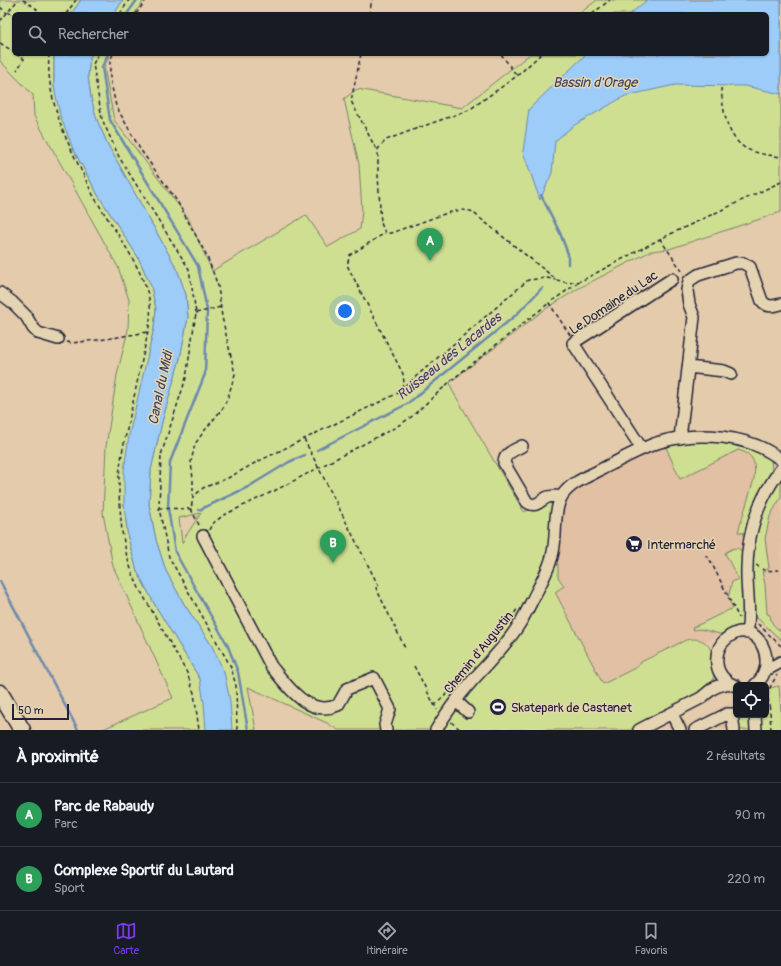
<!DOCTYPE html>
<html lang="fr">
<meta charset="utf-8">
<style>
:root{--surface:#171b24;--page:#20242c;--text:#f1f3f6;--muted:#9ea1a6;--line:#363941;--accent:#7c3aed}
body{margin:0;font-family:Pangolin,sans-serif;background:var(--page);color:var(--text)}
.controls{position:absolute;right:12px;bottom:12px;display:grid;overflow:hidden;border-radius:6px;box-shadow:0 1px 3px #0004}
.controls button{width:36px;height:36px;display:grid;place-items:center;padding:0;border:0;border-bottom:1px solid var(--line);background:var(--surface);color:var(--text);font:20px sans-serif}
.scale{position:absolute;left:12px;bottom:10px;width:57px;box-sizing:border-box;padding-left:4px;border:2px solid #22223b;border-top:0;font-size:11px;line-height:14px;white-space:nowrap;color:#22223b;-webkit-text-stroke:3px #e5d4b1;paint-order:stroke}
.you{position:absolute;left:345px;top:311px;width:14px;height:14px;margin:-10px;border:3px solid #fff;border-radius:50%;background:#1a73e8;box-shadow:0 0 0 6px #1a73e833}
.badge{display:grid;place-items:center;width:26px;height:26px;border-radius:50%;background:var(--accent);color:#fff;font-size:13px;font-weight:700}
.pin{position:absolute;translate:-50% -33px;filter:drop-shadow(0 1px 2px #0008)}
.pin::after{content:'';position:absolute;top:21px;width:14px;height:12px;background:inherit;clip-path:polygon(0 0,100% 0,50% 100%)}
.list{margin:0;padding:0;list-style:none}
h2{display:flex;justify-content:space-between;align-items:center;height:52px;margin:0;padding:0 16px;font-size:17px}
h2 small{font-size:13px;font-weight:400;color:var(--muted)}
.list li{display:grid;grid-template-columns:26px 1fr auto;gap:12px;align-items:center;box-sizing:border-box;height:64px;padding:0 16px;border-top:1px solid var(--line)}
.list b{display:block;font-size:15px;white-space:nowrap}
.list p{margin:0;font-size:13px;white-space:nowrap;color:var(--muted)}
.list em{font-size:13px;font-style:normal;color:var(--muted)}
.icon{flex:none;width:22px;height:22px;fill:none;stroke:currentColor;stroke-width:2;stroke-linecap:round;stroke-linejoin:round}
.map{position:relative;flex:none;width:781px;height:730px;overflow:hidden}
.search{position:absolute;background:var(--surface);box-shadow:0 1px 3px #0004;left:12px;right:12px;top:12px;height:44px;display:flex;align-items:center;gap:10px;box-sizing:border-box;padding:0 14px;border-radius:6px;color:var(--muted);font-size:15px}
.sheet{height:180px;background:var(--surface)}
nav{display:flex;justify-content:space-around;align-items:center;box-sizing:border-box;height:56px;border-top:1px solid var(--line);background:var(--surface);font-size:11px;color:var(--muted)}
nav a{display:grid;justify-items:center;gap:2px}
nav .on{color:var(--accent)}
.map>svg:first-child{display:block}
.built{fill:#e1c0a4}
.green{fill:#cfdf92;stroke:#788066;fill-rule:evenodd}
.water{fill:#9dccf9;stroke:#6c88ad}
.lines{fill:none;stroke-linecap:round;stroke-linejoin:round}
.stream{stroke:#6c88ad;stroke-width:2.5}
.minor-casing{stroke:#22223b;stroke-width:14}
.highway-casing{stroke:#22223b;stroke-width:19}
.path{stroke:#22223b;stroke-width:1.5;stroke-dasharray:4 3;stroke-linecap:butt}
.minor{stroke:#e5d4b1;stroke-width:11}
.highway{stroke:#e5d4b1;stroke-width:16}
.labels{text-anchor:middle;stroke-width:3;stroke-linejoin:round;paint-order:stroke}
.street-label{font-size:13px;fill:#22223b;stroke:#e5d4b1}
.poi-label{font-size:13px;fill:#22223b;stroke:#e5d4b1;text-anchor:start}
.water-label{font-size:14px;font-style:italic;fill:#3b4461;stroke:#e5d4b1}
</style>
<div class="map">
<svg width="781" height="730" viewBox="0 0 781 730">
<rect width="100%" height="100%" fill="#e3cbab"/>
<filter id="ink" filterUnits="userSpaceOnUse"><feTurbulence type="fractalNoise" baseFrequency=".025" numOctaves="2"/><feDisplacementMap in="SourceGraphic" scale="8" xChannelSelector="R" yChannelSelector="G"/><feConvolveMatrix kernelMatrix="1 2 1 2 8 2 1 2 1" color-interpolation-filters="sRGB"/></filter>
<g filter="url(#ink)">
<path class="built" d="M689,441l92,16v186l-28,-29h-7l-5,12 -15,7 -6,1 -16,8 -6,-3 -12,1 -45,22 -4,5 -34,17 -48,-93 9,-5 -6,-9v-13l-3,-1 7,-51 4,-11 9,-9 10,-7 26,-15 40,-20 14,-5z
M730,703l2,5 3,2 2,20h-68l-3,-5 15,-8 5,8 7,2 5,-2 -2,-4z"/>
<path class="green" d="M0,0h81l-10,14h-57v40h40v33l19,62 25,46 40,62 13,29 5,23 -2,19 -6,27 -24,149 4,34 9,33 18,34 45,74 3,14 9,-47 -28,-42 -18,-33 -10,-31 -7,-36 2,-34 11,-48 18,-64 8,-41 -2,-22 -9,-26 -69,-124 -11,-25 -6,-22 -3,-22 2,-19 2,-3h18l-6,13 10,53 74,98 24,53 94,-56 22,32 32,-18 2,-18 -3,-47 -15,-65 13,-10 105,19 68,-54h237v-40h-188l18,-14h184v212l-112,37 -18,2 -72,37 -35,22 -94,72 2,8 72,122 19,-9 11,-2 1,62 3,1v13l6,9 -9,6 48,92 34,-17 4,-5 45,-22c12,-3 23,1 26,14 1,3 0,7 1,10 1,10 3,14 -4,23l-58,34 -21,9h-292l-11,-7 -79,-36 8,43h-155l72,-32 -60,-132 -10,-53 3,-66 11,-72 11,-45 1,-30 -11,-33 -84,-151 -1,-21 -33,-34zM201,513l-16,24 -3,6 -3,-25z
M123,0h21l-10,14h-20z
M711,440l32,4 22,11 6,5 1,10 -2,5 -7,11 -9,20 -9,27 -7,-1 16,-53c1,-9 2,-19 -6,-25 -3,-2 -7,-3 -10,-4l-58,29 -15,-34 24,-4z
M781,477v20l-11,19 -5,23 4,29 -7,4 3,12 2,30 3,1c1,8 4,12 11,16v9l-28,-26 -3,-48 9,-52z
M736,548c5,1 6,4 7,9l1,63 -3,6 -15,7 -6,1 -20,-5 -6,1 -2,-2 41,-20 -5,-10 4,-16 6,-3 -13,-26 7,-4z
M779,686l2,27v17h-44l-2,-20 -3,-2 4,-4v11h30v-26z"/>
<path class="water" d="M81,0h42l-9,14h-43z
M647,0h134v94l-36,-8 -70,-1 -50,11 -52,30 -18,15 -3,32 -12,27 -17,-48 6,-43 57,-55h181v-40h-137z
M54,54h38l-2,3 -2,19 3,22 6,22 11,25 69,124 9,26 2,22 -8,41 -18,64 -11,48 -2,34 7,36 10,31 18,33 28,42 12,26 6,29 2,29h-26l-2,-27 -4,-24 -45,-74 -18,-34 -9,-33 -4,-34v-34l5,-35 25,-107 2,-19 -5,-23 -13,-29 -40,-62 -25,-46 -13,-34 -6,-28z"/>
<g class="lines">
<path class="stream" d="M127,14l10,-14
M108,54l-6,13 8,53 88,146 9,44 -2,64 -35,88 -2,46 7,44 20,36 32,56 11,28 10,58
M541,195l19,38 8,21v10
M317,450l90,-46 109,-89 26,-27
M199,510l49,-23 41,-25 16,-7
M0,581l78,149"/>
<g class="minor-casing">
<path id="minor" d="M0,293l12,9 14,14 7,12 5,5 20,6
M688,367l36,4 7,3
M680,438l14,-121 -5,-13 -2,-14 2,-9 9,-6 38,-12h7l7,4 12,34c6,7 11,5 19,3
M522,446c-7,4 -18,7 -18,17l23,39c9,7 13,-2 21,-5 5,-1 10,-1 14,-1
M642,449l-69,-106 99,-64
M203,536l68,130c16,20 38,52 67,39l9,-16 27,-11 16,31 -5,16 1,5
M747,633c4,-20 0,-39 0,-58 -1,-40 10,-74 34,-106
M770,668l11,-6
M736,686c-10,-3 -18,-12 -19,-22 -1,-9 1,-18 9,-25 31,-26 55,26 29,46
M456,701l12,11
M672,714l8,16
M755,715l1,15
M436,730c10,-17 22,-33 36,-49 16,-18 35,-36 48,-58 7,-11 12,-23 18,-34 6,-12 13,-24 15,-37 4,-17 0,-41 9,-56 8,-13 27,-20 40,-27 18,-9 39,-21 58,-27 37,-11 90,-8 121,18
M639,730l62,-32 11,-9 6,-3 11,-3
M695,730l32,-16h5l2,16"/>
</g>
<g class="highway-casing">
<path id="highway" d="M0,693l22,37"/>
</g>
<path class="path" d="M23,0l14,9 -3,5
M0,7l7,6
M8,12l6,4
M66,14l10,-14
M120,14l9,-14
M136,14l10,-14
M369,14l3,-14
M592,14l18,-14
M0,21l18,-21
M0,43l14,9
M16,54l8,5 -7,11
M49,54c-3,41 14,80 32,116 5,10 9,20 15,30 18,30 49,70 54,104 1,10 0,18 -2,28l-26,121 -3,22v20l3,37 5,25 5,15 7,16 48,85 7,20 5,37
M98,54l-5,10 9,55 17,38 70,112 7,44 -10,65 -25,77 -2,53 10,49 62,110 5,19 1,44
M113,54l-3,7v17l6,28 24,43 37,52 30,55 11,30 4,31 13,57 -7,23 -5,11 -18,22 -10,14 -4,18 2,17v18
M361,54l-10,47 24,46 3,2
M501,54l16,22
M541,54l-24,22 -48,34 -51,18 -32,12 -8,9v26l3,48 4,10h6l56,-20 14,-3 10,1 86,69 11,3 13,-2 79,-42 121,-57
M721,88c2,21 5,50 26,61 10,5 23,6 34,8
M660,239l24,35
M196,313l25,-6
M570,335l-21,-32 30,-21
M67,342l4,1 35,-4 42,-7
M399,391l129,-111 19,-2 9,2
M304,439l75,148 -3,1 29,60
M159,508l32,1 2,-12 10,-9 25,-10 27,-15 143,-70 6,-10 -1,-9 -56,-109 3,-10 35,-22
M191,509l9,18
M209,530l3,-6 12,-9 56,-27 116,-61 14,-9 43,-39 96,-76
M705,556l4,2 30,60
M756,565l9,6 15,-1
M511,619l6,-10
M758,624l23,22
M414,666l23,44
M434,706l19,-18
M451,722l10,8
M771,730l-1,-19 -2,-13v-7l9,-16"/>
<use href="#minor" class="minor"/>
<use href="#highway" class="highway"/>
</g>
</g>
<defs>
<g id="supermarket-disc" transform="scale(0.9)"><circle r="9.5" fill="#22223b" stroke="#e5d4b1"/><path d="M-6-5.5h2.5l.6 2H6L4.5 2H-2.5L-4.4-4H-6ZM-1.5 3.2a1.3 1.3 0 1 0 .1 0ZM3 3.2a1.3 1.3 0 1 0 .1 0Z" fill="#fff"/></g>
<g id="stadium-disc" transform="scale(0.9)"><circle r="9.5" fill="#22223b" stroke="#e5d4b1"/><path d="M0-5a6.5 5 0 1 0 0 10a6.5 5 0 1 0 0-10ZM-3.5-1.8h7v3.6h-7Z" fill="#fff"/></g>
</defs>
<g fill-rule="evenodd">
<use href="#supermarket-disc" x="634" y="544"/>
<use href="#stadium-disc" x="498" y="707"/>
</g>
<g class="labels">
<g class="street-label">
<text transform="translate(613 302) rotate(-34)" y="5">Le Domaine du Lac</text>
<text transform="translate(478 652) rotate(-51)" y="5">Chemin d'Augustin</text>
</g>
<g class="poi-label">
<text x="647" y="549">Intermarché</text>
<text x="511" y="712">Skatepark de Castanet</text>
</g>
<g class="water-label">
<text x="595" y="87">Bassin d'Orage</text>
<text transform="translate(449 356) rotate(-39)" y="5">Ruisseau des Lacardes</text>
<text transform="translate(160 388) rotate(-78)" y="5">Canal du Midi</text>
</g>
</g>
</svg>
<div class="controls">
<button><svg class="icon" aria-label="locate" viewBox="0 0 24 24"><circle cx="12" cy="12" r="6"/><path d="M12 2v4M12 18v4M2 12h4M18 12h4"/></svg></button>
</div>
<div class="scale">50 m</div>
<div class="you"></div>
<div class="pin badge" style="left:430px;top:261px;background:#2e9e5b">A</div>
<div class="pin badge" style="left:333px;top:563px;background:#2e9e5b">B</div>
<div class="search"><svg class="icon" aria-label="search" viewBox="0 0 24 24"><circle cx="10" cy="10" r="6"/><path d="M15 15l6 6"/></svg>Rechercher</div>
</div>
<section class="sheet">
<h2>À proximité<small>2 résultats</small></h2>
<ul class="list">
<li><span class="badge" style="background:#2e9e5b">A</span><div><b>Parc de Rabaudy</b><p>Parc</p></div><em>90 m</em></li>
<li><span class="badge" style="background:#2e9e5b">B</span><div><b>Complexe Sportif du Lautard</b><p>Sport</p></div><em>220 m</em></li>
</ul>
</section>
<nav>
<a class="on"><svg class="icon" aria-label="map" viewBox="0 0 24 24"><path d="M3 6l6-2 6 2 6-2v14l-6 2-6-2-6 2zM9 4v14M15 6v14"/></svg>Carte</a>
<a><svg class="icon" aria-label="directions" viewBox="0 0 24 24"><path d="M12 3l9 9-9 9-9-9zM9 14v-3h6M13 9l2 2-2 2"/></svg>Itinéraire</a>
<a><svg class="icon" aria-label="saved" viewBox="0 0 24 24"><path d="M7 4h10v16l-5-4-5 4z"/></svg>Favoris</a>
</nav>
